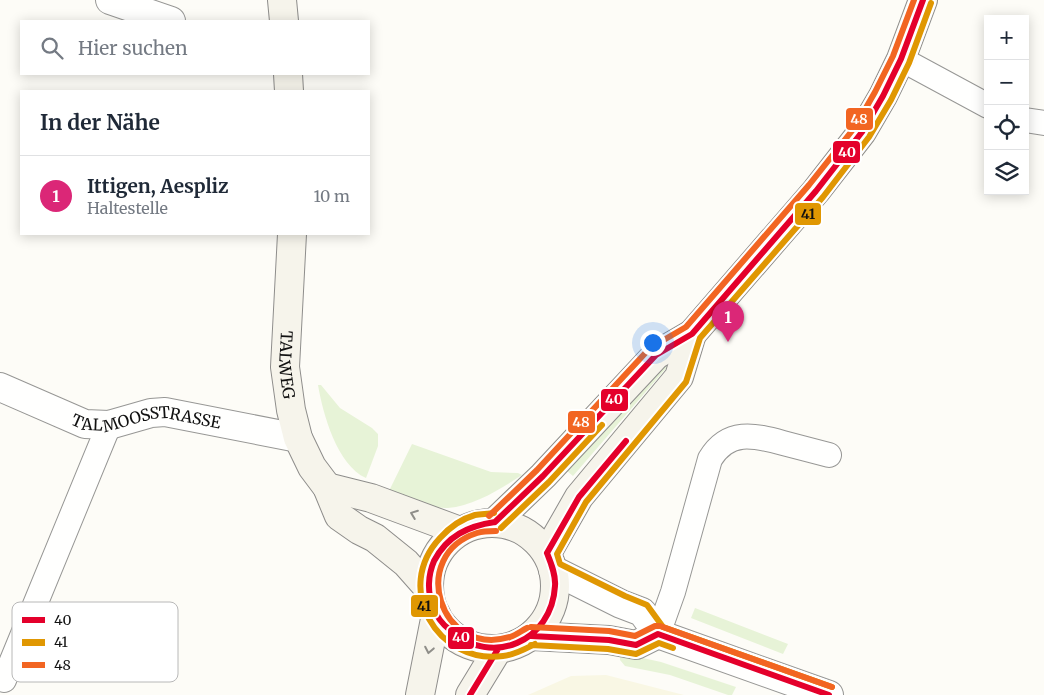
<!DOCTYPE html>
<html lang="de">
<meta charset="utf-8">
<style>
:root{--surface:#fff;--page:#f6f6f7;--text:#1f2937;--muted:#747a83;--line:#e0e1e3;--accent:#db2777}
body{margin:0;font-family:Merriweather,serif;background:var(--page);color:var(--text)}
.controls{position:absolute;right:15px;top:15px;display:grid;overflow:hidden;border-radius:0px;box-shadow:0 2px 12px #0003}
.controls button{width:45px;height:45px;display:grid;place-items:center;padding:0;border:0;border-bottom:1px solid var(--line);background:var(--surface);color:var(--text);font:25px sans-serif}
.you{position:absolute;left:652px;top:342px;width:18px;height:18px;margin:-12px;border:4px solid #fff;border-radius:50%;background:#1a73e8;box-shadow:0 0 0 8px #1a73e833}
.badge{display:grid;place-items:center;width:32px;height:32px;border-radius:50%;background:var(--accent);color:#fff;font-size:16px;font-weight:700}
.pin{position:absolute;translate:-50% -41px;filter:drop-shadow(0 1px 2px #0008)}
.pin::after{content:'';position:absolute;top:26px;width:18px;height:15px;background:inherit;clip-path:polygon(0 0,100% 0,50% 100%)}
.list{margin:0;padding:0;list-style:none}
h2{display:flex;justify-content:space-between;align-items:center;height:65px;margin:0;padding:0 20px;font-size:21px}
h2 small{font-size:16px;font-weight:400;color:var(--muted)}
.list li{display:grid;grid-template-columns:32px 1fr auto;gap:15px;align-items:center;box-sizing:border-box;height:80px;padding:0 20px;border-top:1px solid var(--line)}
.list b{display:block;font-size:19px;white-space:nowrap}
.list p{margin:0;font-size:16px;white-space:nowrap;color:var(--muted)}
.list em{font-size:16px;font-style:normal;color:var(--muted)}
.icon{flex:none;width:28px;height:28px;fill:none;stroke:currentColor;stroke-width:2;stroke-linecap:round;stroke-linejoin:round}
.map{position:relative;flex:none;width:1044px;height:695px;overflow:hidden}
.search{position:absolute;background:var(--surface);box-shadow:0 2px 12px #0003;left:20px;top:20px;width:350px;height:55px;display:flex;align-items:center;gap:12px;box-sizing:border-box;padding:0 18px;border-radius:0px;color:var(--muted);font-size:19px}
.panel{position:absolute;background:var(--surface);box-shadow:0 2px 12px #0003;left:20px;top:90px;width:350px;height:145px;border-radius:0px}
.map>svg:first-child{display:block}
.farmland{fill:#f9f7e4}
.green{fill:#e7f3d7}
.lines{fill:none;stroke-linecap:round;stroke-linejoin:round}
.lane-casing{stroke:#979795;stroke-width:26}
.street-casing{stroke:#979795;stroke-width:30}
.secondary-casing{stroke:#8e8d8b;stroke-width:30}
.lane{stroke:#fffffe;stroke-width:24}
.street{stroke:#fffffe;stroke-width:28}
.secondary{stroke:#f6f4eb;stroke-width:28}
.bus-1-casing{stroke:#fff;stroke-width:10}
.bus-2-casing{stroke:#fff;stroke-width:10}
.bus-3-casing{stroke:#fff;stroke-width:10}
.bus-1{stroke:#e4002b;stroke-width:6}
.bus-2{stroke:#e09702;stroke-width:6}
.bus-3{stroke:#f26522;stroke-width:6}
.oneway{stroke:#8f8e89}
.labels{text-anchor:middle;stroke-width:5;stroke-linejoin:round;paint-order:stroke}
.street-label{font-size:16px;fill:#111;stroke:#fff}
.key{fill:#fff;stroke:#b8b8b8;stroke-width:1}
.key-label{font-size:14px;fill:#111}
.line-badge{stroke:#fff;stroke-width:2}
.badge-label{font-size:14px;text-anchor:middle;font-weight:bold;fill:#fff}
.pale-badge-label{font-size:14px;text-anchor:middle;font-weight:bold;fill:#111}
</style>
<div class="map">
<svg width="1044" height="695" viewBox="0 0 1044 695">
<rect width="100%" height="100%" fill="#fdfcf7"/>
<path class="farmland" d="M606,675l78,20h-156l43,-19z"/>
<path class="green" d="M664,362l5,3 -96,111 -6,-5z
M318,385h3l19,23 32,20 6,6v12l-12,32c-29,-13 -43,-64 -48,-93z
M412,444l79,28 27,1 4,2c-20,13 -48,31 -74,33 -19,1 -41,-10 -59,-17z
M695,608l93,36 -5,10 -92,-36z
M620,653l41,9 75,25 -4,8h-4l-58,-20 -45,-9 -5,-6z"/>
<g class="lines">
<g class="lane-casing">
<path id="lane" d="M901,59l87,47
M1025,120l19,3
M658,634l15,-42 37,-133c18,-30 44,-24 73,-16 15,4 31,8 46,12
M4,680l105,-255"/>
</g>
<g class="street-casing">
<g id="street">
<path d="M110,0l61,21"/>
<path id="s1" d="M0,387l85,37 24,1 42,-12 14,-1 133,26"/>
<path d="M553,570l68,34 21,8 16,22 171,61"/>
<path d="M531,636l78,4 27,5 22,-11"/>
</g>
</g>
<g class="secondary-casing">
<g id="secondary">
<path d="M282,0l2,21"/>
<path d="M288,74l1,17"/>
<path id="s2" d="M292,234l-7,133 6,43 7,28 14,29 15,20 12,29 20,14 16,8 31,25 23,26"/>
<path d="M327,487l44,11 89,33"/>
<path d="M495,522l48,-46 113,-121 36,-21 124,-143 46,-59 21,-36 18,-37 22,-59"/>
<circle cx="492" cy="586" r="63"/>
<path d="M547,553l32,-56 100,-120 13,-43"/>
<path d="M420,695l16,-81"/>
<path d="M470,695l28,-46"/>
</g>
</g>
<use href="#lane" class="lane"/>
<use href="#street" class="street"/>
<use href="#secondary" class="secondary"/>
<g class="bus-1-casing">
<path id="bus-1" d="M495,522l48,-46 113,-121 36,-21 124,-143 46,-59 21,-36 18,-37 22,-59
M495,522c-27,4 -48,14 -61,39 -6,14 -7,31 -1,45 3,10 9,18 17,24 42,38 102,11 105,-44 1,-11 -4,-23 -8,-33
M547,553l32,-56 47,-56
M531,636l78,4 27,5 22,-11 171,61
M470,695l28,-46"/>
</g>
<g class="bus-2-casing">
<path id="bus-2" d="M494,513c-6,1 -13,1 -19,2 -14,4 -26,13 -35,23 -47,50 -3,127 63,118 12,-1 22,-7 32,-12
M501,528l48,-46 53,-57
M531,645l77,4 28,5 23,-11 14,5
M832,687l-169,-60 -16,-22 -22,-9 -65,-32 -3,-10 29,-52 100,-120 14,-44 123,-141 46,-60 22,-37 18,-37 22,-60"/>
</g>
<g class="bus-3-casing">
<path id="bus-3" d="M489,516l48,-46 113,-122 36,-21 123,-142 46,-58 20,-35 18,-36 21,-56
M496,531c-6,0 -13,0 -19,2 -69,22 -38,125 33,104 6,-2 11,-6 17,-9
M531,627l78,4 26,5 20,-10h5l172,61"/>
</g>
<use href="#bus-1" class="bus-1"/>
<use href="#bus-2" class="bus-2"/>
<use href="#bus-3" class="bus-3"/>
</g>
<defs><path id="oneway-chevron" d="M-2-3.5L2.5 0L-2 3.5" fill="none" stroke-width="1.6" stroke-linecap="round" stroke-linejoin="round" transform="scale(1.25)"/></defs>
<g class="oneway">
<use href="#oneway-chevron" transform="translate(414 514) rotate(-159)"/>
<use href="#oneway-chevron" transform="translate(429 650) rotate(101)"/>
</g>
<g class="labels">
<g class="street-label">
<text dy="6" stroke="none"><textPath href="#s2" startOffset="131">TALWEG</textPath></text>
<text dy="6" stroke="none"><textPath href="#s1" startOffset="155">TALMOOSSTRASSE</textPath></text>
</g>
</g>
<rect x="12" y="602" width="166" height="80" rx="8" class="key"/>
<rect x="22" y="617" width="23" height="6" fill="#e4002b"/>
<rect x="22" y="639" width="23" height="7" fill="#e09702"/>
<rect x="22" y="662" width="23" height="6" fill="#f26522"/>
<g class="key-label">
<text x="54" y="625">40</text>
<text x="54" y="647">41</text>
<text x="54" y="670">48</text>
</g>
<g class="line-badge">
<rect x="845" y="107" width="29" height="24" rx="5" fill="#f26522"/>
<rect x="832" y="140" width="29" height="24" rx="5" fill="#e4002b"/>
<rect x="794" y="202" width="28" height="24" rx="5" fill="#e09702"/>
<rect x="600" y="388" width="29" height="24" rx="5" fill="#e4002b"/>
<rect x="567" y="410" width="29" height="24" rx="5" fill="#f26522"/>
<rect x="410" y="594" width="29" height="24" rx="5" fill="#e09702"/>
<rect x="447" y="626" width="28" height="24" rx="5" fill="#e4002b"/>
</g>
<g class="badge-label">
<text x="859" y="124">48</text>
<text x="847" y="157">40</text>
<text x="614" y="404">40</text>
<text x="581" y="427">48</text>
<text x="461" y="642">40</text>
</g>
<g class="pale-badge-label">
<text x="808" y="219">41</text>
<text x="424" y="611">41</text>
</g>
</svg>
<div class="controls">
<button>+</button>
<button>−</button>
<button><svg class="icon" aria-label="locate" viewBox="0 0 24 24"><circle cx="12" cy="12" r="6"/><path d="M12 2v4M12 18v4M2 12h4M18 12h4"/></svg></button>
<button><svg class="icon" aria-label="layers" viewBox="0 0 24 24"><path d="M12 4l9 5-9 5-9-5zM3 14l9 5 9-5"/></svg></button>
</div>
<div class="you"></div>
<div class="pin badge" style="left:728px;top:342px">1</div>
<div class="search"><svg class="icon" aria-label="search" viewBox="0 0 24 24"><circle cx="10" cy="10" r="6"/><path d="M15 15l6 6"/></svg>Hier suchen</div>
<section class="panel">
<h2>In der Nähe<small></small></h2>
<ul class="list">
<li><span class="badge">1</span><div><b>Ittigen, Aespliz</b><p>Haltestelle</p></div><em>10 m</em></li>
</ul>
</section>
</div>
